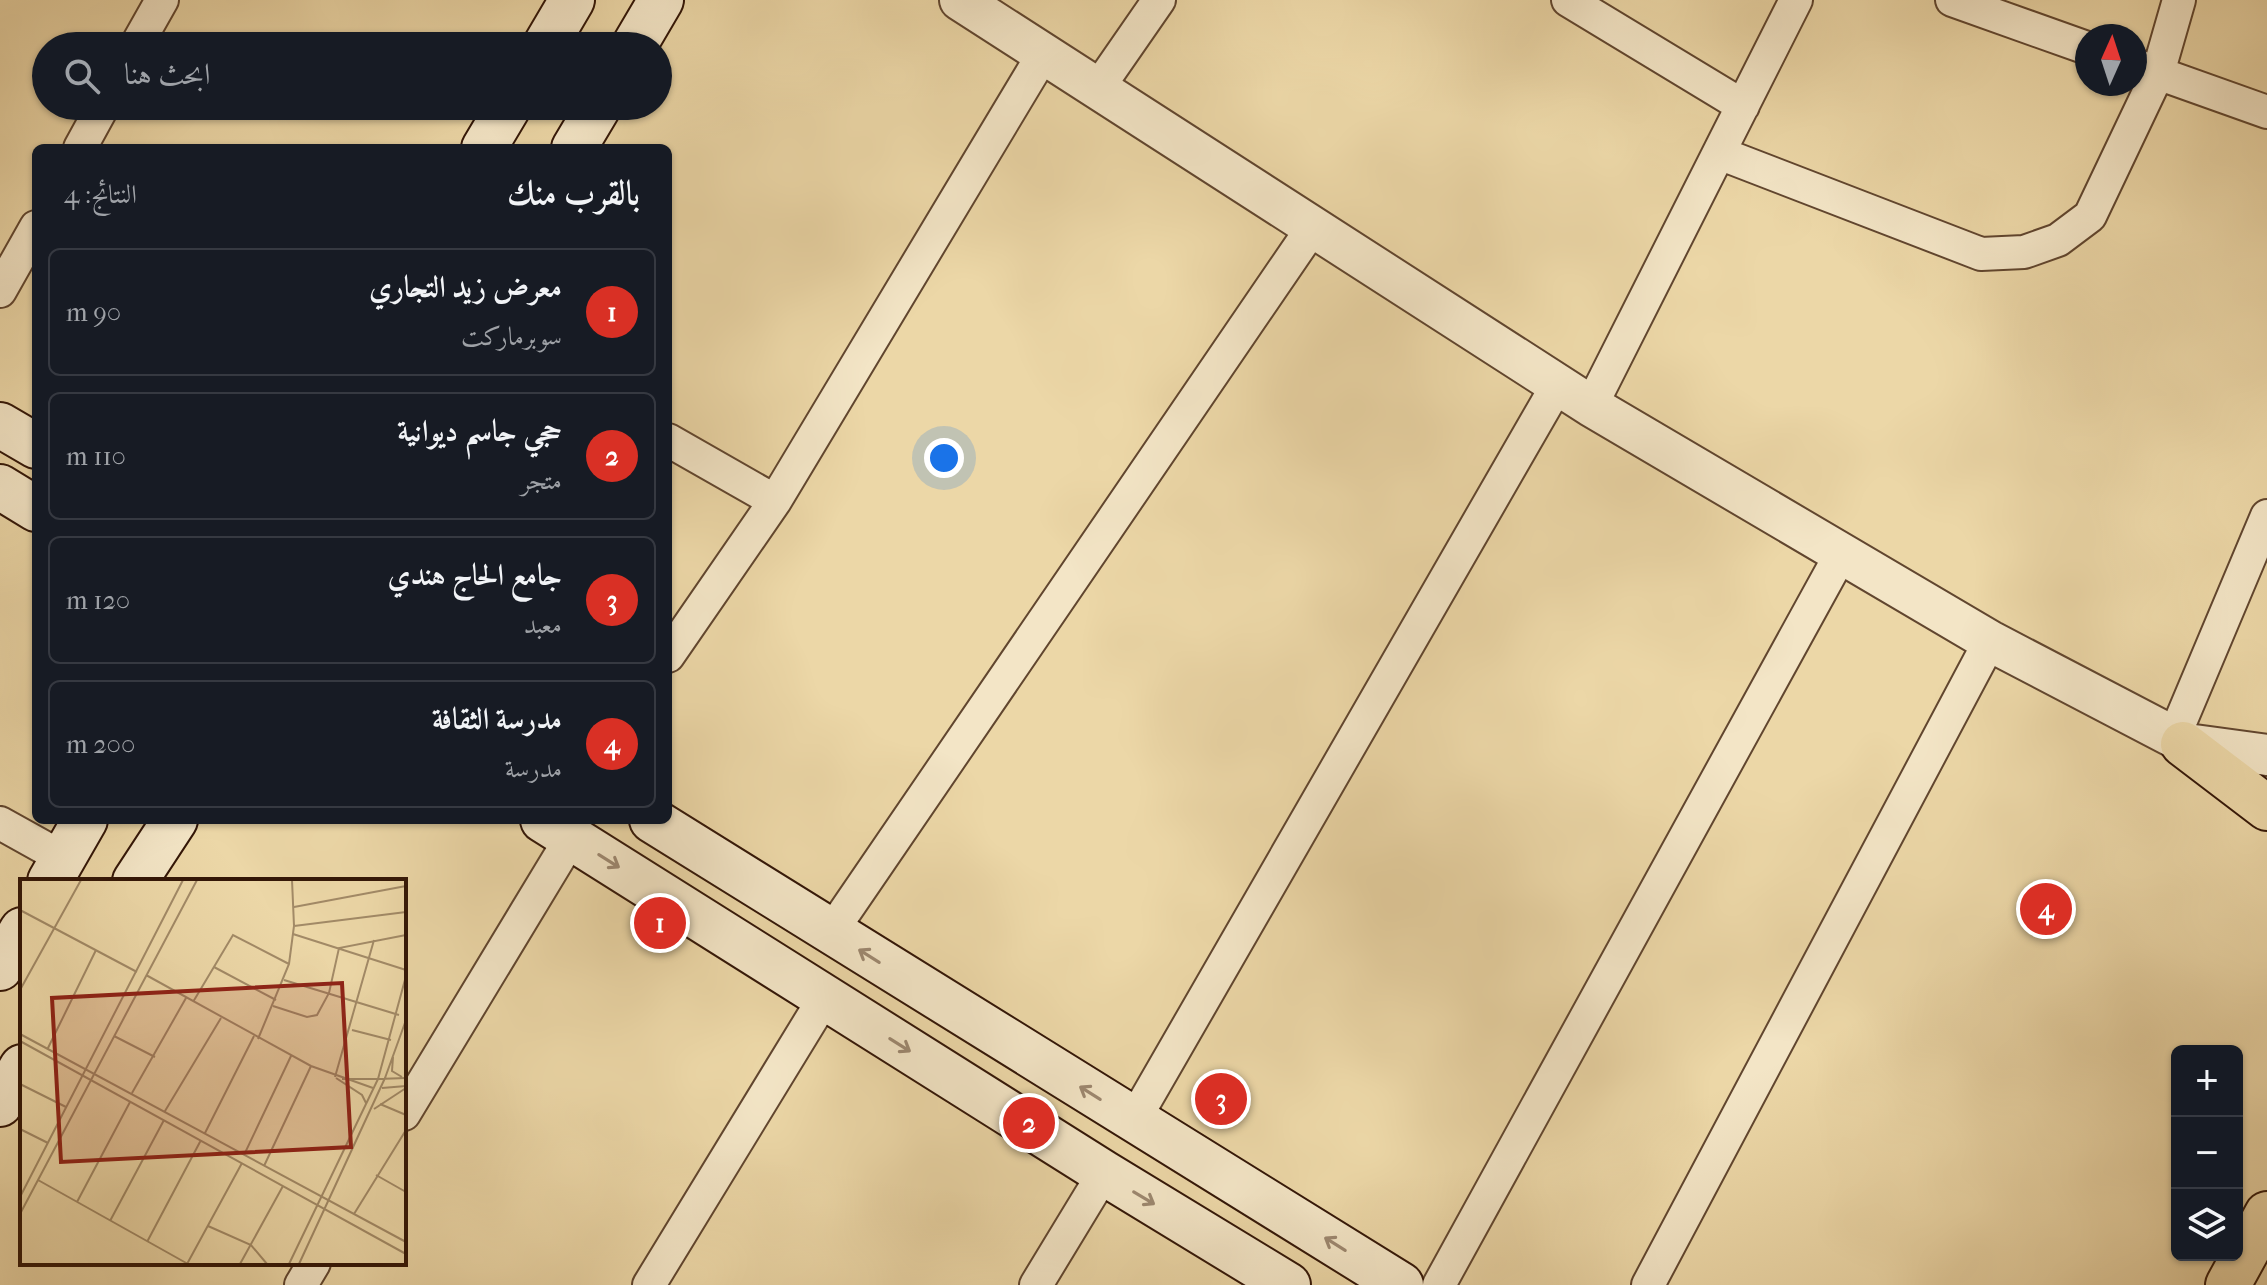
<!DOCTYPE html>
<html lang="ar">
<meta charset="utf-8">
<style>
:root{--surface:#171b24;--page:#242831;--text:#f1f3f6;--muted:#9ea1a6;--line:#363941;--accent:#d93025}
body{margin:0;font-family:"IM FELL French Canon",Amiri,serif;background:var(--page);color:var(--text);direction:rtl}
.controls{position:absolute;right:24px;bottom:24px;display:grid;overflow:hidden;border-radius:12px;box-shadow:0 2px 6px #0004}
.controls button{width:72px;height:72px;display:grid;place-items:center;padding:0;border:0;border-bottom:2px solid var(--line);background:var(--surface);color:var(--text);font:40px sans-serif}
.compass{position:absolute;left:2075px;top:24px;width:72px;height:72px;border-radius:50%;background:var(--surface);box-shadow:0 2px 6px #0004;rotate:3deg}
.you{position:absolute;left:944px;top:458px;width:28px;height:28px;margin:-20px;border:6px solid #fff;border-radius:50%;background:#1a73e8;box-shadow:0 0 0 12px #1a73e833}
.badge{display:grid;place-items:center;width:52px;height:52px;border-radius:50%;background:var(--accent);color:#fff;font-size:26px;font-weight:700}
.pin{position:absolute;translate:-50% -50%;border:4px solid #fff;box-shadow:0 2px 8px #0006}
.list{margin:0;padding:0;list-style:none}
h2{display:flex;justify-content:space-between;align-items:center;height:104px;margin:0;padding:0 32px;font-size:34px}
h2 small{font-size:26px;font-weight:400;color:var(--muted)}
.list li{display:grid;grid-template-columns:52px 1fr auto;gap:24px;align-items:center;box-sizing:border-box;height:128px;margin:0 16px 16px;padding:0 16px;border:2px solid var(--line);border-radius:12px}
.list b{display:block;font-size:30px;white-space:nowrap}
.list p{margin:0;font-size:26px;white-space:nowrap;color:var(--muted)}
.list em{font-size:26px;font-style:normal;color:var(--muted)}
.icon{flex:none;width:44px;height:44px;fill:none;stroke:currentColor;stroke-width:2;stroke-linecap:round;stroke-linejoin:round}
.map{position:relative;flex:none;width:2267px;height:1285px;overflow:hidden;direction:ltr}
.search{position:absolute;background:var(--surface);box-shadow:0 2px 6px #0004;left:32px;top:32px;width:640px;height:88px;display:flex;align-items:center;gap:20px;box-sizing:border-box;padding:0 28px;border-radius:44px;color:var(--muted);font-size:30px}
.panel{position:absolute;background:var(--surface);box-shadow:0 2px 6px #0004;left:32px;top:144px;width:640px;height:680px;border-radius:12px;direction:rtl}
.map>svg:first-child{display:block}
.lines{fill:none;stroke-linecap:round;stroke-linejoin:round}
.minor-casing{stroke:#61462f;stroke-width:36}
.tertiary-casing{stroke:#61462f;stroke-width:44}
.secondary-casing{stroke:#331607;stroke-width:48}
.primary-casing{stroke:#331607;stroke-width:48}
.minor{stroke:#f3e5c6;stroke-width:32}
.tertiary{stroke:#f3e5c6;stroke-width:40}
.secondary{stroke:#f3e5c6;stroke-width:44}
.primary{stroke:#ecd7a7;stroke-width:44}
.oneway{stroke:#9d8870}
.inset-road{fill:none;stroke:#a28a67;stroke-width:2}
.view{fill:#8f2418;fill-opacity:0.15;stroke:#8f2418;stroke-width:4}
.inset-edge{fill:none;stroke:#331607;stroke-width:4}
</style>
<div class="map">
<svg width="2267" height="1285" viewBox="0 0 2267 1285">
<rect width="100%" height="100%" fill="#ecd7a7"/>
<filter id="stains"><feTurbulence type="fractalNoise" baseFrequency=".0025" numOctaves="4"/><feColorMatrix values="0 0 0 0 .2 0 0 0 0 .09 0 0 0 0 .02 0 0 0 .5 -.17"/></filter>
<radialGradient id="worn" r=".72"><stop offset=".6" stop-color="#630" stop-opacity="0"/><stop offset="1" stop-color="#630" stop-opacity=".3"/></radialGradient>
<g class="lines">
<g class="minor-casing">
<path id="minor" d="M1568,0l175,106
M1952,0l135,48
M136,46l26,-46
M2135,65l132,47
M1098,88l61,-88
M80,148l23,-42
M1719,153l262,101 43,-2 34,-12 32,-24 68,-143 21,-73
M0,291l36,-64
M1591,406l205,-406
M668,440l107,61
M668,656l107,-155 269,-448
M2173,739l94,-223
M0,823l63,35
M831,932l482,-705
M404,1114l167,-276
M1134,1120l424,-736
M301,1285l13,-22
M649,1285l176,-288
M1036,1285l68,-112
M1439,1285l402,-731
M1648,1285l342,-644"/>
</g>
<g class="tertiary-casing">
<path id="tertiary" d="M960,0l631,406 399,235 222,116
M2187,744l80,11"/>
</g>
<g class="secondary-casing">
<path id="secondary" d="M545,46l27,-46
M634,46l27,-46
M484,148l25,-42
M574,148l25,-42
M0,425l36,21
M0,487l36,22
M543,820l561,353 184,112
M652,820l749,465
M50,881l35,-61
M135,881l40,-61
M0,968l22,-38
M0,1104l22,-37"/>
</g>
<g class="primary-casing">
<path id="primary" d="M2183,744l84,64
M2228,1285l39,-71"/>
</g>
<use href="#minor" class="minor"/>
<use href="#tertiary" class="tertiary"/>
<use href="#secondary" class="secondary"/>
<use href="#primary" class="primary"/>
</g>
<defs><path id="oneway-shaft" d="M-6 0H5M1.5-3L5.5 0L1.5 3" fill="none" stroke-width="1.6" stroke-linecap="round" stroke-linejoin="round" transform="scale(2)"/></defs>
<g class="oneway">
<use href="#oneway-shaft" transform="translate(609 861) rotate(32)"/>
<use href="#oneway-shaft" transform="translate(869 956) rotate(-148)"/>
<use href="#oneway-shaft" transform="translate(900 1045) rotate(32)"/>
<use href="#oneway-shaft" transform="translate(1090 1093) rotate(-148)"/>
<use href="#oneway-shaft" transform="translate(1144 1198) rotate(31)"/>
<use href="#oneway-shaft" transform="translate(1335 1244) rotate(-148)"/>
</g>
<g transform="translate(20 879)">
<rect width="386" height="386" fill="#ecd7a7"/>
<path class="inset-road" d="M274,28l112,-21M0,31l117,62M274,47l112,-14M273,55l113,36M194,88l62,33M126,96l165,91 62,22M264,101l115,35M0,111l61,-110M173,123l40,-67 56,29M253,127l34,11 10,-2 12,-22 10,-45 67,-13M332,151l39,10M0,155l386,208M94,157l41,21M238,160l31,-75 5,-38 -2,-46M0,162l386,213M28,169l48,-98M373,178l-1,14 10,6M315,198l39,-137M316,199l26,17 4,8M365,199l21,-58M322,200h36l28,-103M0,205l46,23M362,209l24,-2M112,214l54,-95M360,225l26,11M354,230l32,-21M145,232l56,-93M0,250l28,14M185,254l49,-97M224,276l47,-99M244,287l47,-100M356,296l30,17M18,301l150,84M0,318l163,-317M57,323l53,-100M0,335l177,-334M334,335l52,-84M90,342l54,-101M188,347l43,19 16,19M127,363l54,-102M167,385l55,-101M220,385l43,-78M269,385l89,-185 28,-1M279,385l86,-186"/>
<path class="view" d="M322,104l9,164 -290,15 -9,-164z"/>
<rect width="386" height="386" class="inset-edge"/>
</g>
<rect width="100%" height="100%" filter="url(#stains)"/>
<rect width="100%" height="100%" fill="url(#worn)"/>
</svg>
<div class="controls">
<button>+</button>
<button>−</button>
<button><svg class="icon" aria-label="layers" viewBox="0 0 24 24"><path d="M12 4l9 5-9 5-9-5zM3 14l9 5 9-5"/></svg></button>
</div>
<svg class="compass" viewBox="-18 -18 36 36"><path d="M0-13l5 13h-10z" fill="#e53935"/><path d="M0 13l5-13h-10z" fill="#9ea1a6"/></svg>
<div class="you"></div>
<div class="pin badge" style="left:660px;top:923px">1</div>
<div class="pin badge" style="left:1029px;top:1123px">2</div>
<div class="pin badge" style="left:1221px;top:1099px">3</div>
<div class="pin badge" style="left:2046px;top:909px">4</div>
<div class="search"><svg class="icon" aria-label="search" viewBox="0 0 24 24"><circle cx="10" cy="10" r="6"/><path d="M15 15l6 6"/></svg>ابحث هنا</div>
<section class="panel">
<h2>بالقرب منك<small>النتائج: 4</small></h2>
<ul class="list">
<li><span class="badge">1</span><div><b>معرض زيد التجاري</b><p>سوبرماركت</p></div><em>90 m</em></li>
<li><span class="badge">2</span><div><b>حجي جاسم ديوانية</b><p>متجر</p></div><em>110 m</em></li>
<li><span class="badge">3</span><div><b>جامع الحاج هندي</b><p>معبد</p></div><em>120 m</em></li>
<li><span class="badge">4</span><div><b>مدرسة الثقافة</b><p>مدرسة</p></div><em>200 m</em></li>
</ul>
</section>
</div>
